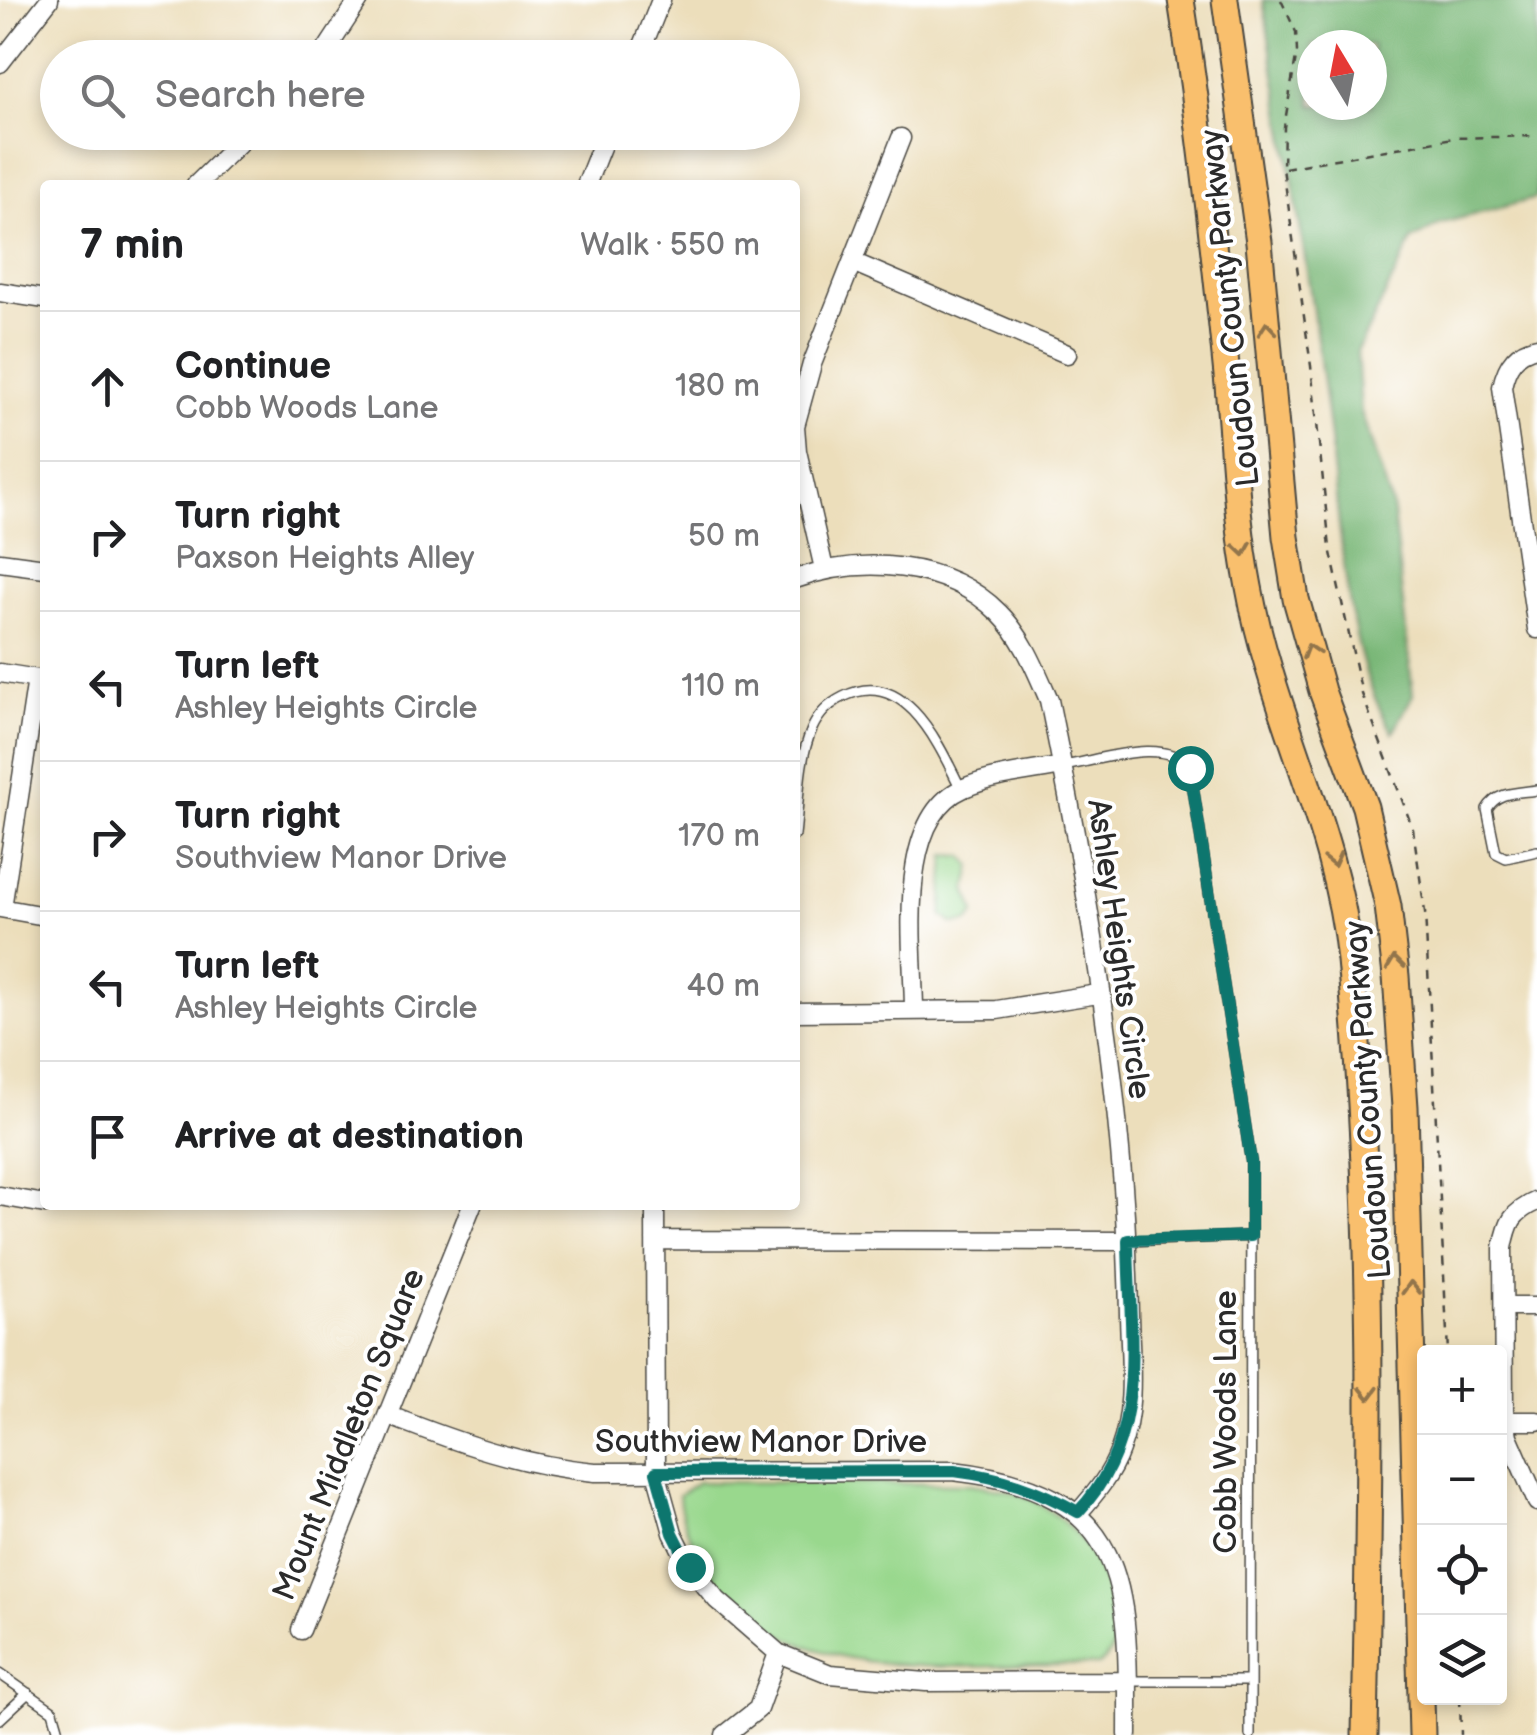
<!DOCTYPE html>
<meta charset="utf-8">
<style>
:root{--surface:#fff;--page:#f2f2f2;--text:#202124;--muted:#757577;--line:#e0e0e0}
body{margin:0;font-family:"Balsamiq Sans",sans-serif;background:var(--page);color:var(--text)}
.controls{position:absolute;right:30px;bottom:30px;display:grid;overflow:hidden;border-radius:10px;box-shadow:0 5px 15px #0003}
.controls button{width:90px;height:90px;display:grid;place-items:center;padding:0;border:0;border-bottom:2px solid var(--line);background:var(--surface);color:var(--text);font:50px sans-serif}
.compass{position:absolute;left:1297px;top:30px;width:90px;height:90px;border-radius:50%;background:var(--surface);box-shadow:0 5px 15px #0003;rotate:350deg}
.stop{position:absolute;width:30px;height:30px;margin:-22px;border:8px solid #0f766e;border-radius:50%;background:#fff}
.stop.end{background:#0f766e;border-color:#fff;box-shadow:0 2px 10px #0008}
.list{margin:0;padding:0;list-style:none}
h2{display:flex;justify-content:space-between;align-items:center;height:130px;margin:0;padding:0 40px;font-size:42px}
h2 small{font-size:32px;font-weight:400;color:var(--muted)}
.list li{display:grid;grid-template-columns:65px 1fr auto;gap:30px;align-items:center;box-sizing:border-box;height:150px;padding:0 40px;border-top:2px solid var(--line)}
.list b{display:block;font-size:38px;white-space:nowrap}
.list p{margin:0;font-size:32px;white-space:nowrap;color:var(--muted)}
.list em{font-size:32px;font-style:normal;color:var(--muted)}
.icon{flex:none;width:55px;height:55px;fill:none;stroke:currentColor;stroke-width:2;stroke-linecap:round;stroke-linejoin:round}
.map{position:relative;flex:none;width:1537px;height:1735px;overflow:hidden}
.search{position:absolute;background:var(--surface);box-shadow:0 5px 15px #0003;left:40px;top:40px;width:760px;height:110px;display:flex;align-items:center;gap:25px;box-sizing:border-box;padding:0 35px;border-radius:55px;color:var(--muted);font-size:38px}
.panel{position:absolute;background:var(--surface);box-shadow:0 5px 15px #0003;left:40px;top:180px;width:760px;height:1030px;border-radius:10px}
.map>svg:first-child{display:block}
.green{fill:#99d88d;stroke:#62825c;stroke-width:2.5}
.forest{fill:#7ab878;stroke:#527252;stroke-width:2.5;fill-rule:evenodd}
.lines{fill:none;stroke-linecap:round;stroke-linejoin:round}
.service-casing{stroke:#484641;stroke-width:12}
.minor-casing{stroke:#484641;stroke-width:21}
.primary-casing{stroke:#484641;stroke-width:29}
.path{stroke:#484641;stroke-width:2.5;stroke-dasharray:8 8;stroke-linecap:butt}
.service{stroke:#fff;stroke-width:9}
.minor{stroke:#fff;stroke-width:18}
.primary{stroke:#f9bf6d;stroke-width:25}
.oneway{stroke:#92754c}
.route{stroke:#0f766e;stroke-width:12}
.labels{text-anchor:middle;stroke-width:8;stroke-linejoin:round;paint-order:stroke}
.street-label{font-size:32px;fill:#2b2b2b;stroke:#fff}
</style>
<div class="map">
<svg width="1537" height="1735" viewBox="0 0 1537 1735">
<rect width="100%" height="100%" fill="#fff"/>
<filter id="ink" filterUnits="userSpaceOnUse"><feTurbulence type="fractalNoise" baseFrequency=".01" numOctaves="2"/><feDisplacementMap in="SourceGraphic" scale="20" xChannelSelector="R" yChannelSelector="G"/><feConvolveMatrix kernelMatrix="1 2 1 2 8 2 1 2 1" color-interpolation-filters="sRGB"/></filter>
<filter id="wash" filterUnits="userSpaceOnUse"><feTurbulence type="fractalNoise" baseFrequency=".0048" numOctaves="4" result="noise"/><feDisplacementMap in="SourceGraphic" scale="40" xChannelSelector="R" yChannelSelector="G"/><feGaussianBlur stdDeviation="2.25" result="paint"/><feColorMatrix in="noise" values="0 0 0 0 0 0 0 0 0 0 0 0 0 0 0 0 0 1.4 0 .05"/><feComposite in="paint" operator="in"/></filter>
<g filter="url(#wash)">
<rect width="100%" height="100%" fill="#ecdebb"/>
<path class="green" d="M946,855l17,1 9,9 -5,24 8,24 -7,9 -15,2 -11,-9z
M697,1482l273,2c26,4 52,7 74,23 15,10 30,23 40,37 20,28 51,99 14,121 -130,-4 -303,32 -388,-94 -15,-23 -30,-48 -31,-76z"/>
<path class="forest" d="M1263,0h274v198l-95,25 -30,17 -55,112 4,60 31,93 21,190 -20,37c-49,-70 -54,-226 -65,-310 -17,-141 -43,-282 -65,-422zM1312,45h60v60h-60z"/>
</g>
<g filter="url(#ink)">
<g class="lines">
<g class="service-casing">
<path id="service" d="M1063,766c35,-5 103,-31 127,2l61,394 -1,573
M1537,790c-19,3 -40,1 -50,19l9,44 10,5 31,-7
M795,835c4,-33 3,-75 17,-106 7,-16 17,-25 31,-32 62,-32 97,50 118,92
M1128,1241l123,-5
M0,1674l53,37 7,24
M1128,1681h122
M0,1719l28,-26"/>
</g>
<g class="minor-casing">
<path id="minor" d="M321,58l38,-58
M638,58l23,-58
M0,63l49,-63
M196,185l54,-53
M586,185l21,-53
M855,263l212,91
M0,292l45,7
M1537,347c-22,4 -31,20 -35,40l35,242
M0,562l45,6
M824,569l-27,-118 -2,-25 17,-62 89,-226
M795,579c66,-23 151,-19 204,34 24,24 37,57 50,87 41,199 77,412 80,615 1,45 7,93 -9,135 -9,25 -25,44 -42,63
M0,673l44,7
M0,908l45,8
M2,908l35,-229
M914,1011c0,-62 -20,-193 50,-223 30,-13 67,-16 99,-22
M795,1012l202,-2 101,-16
M0,1196l45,8
M1537,1201c-25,11 -29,21 -34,47l1,165 4,23 29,66
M655,1205l1,267 17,61 17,34 27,33 61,53 52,21 96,8 202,-1
M655,1240l473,1
M1504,1307h33
M390,1416c69,27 131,49 205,56l358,-1c177,20 176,114 175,264
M1506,1421h31
M301,1630l171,-425
M725,1735l33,-26 20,-56"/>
</g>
<g class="primary-casing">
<path id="primary" d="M1181,0c20,128 34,256 47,385 6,67 8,135 21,202 23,128 88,242 101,373 25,257 20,517 15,775
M1225,0l34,242 27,295 10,62 26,92 43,116 23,99 8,70 9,131 17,628"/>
</g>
<path class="path" d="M1281,0l15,32 1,20 -13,75 -1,41 28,198 19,182 32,146 51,135 12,83 23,440
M1285,168l168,-30 84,-2
M1460,1698l1,37"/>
<use href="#service" class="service"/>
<use href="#minor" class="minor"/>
<use href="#primary" class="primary"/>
</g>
<defs><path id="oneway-chevron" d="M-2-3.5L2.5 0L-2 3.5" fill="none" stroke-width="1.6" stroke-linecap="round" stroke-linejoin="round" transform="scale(2.5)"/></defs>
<g class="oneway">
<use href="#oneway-chevron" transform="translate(1267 329) rotate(-95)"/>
<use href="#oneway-chevron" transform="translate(1243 549) rotate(82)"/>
<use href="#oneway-chevron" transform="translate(1310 651) rotate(-107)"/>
<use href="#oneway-chevron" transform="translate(1333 860) rotate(76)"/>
<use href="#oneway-chevron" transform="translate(1395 963) rotate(-97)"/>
<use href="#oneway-chevron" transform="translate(1411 1288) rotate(-92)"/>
<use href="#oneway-chevron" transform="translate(1369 1393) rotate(89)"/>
</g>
</g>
<g class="lines" filter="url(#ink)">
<path class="route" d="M690,1567l-17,-34 -17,-61 298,-1c47,6 83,18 124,41 72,-75 51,-175 50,-272l123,-4v-74l-61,-394"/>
</g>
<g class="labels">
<g class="street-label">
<text transform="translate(1229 308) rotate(-96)" y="11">Loudoun County Parkway</text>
<text transform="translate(1120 949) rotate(82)" y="11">Ashley Heights Circle</text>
<text transform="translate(1367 1100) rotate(-94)" y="11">Loudoun County Parkway</text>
<text transform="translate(1225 1422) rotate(-90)" y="11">Cobb Woods Lane</text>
<text transform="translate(348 1434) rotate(-68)" y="11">Mount Middleton Square</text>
<text x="761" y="1452">Southview Manor Drive</text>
</g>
</g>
</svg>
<div class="controls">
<button>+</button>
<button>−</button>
<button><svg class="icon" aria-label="locate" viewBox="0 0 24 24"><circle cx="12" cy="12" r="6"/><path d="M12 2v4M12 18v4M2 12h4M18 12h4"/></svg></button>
<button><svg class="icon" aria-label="layers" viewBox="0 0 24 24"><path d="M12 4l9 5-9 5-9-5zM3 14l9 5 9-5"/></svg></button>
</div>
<svg class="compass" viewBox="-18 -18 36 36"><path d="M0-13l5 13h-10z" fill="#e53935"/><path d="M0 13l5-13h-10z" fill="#757577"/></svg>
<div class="stop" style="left:1190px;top:768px"></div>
<div class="stop end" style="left:690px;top:1567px"></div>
<div class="search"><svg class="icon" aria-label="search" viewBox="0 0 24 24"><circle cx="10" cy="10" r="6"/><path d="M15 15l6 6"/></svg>Search here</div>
<section class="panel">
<h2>7 min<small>Walk · 550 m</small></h2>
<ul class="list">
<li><svg class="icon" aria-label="ahead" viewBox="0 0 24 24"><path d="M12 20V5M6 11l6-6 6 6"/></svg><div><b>Continue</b><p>Cobb Woods Lane</p></div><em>180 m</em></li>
<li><svg class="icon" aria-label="right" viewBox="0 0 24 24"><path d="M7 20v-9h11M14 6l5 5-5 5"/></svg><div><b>Turn right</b><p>Paxson Heights Alley</p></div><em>50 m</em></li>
<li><svg class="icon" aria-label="left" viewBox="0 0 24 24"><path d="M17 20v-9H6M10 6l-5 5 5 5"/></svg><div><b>Turn left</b><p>Ashley Heights Circle</p></div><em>110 m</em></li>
<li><svg class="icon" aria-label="right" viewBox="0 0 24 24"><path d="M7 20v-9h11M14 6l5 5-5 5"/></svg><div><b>Turn right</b><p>Southview Manor Drive</p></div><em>170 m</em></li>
<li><svg class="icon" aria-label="left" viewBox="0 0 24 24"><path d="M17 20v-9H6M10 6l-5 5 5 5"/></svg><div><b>Turn left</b><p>Ashley Heights Circle</p></div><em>40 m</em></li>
<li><svg class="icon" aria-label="arrive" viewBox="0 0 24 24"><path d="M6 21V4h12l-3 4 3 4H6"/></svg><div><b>Arrive at destination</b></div></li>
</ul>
</section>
</div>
